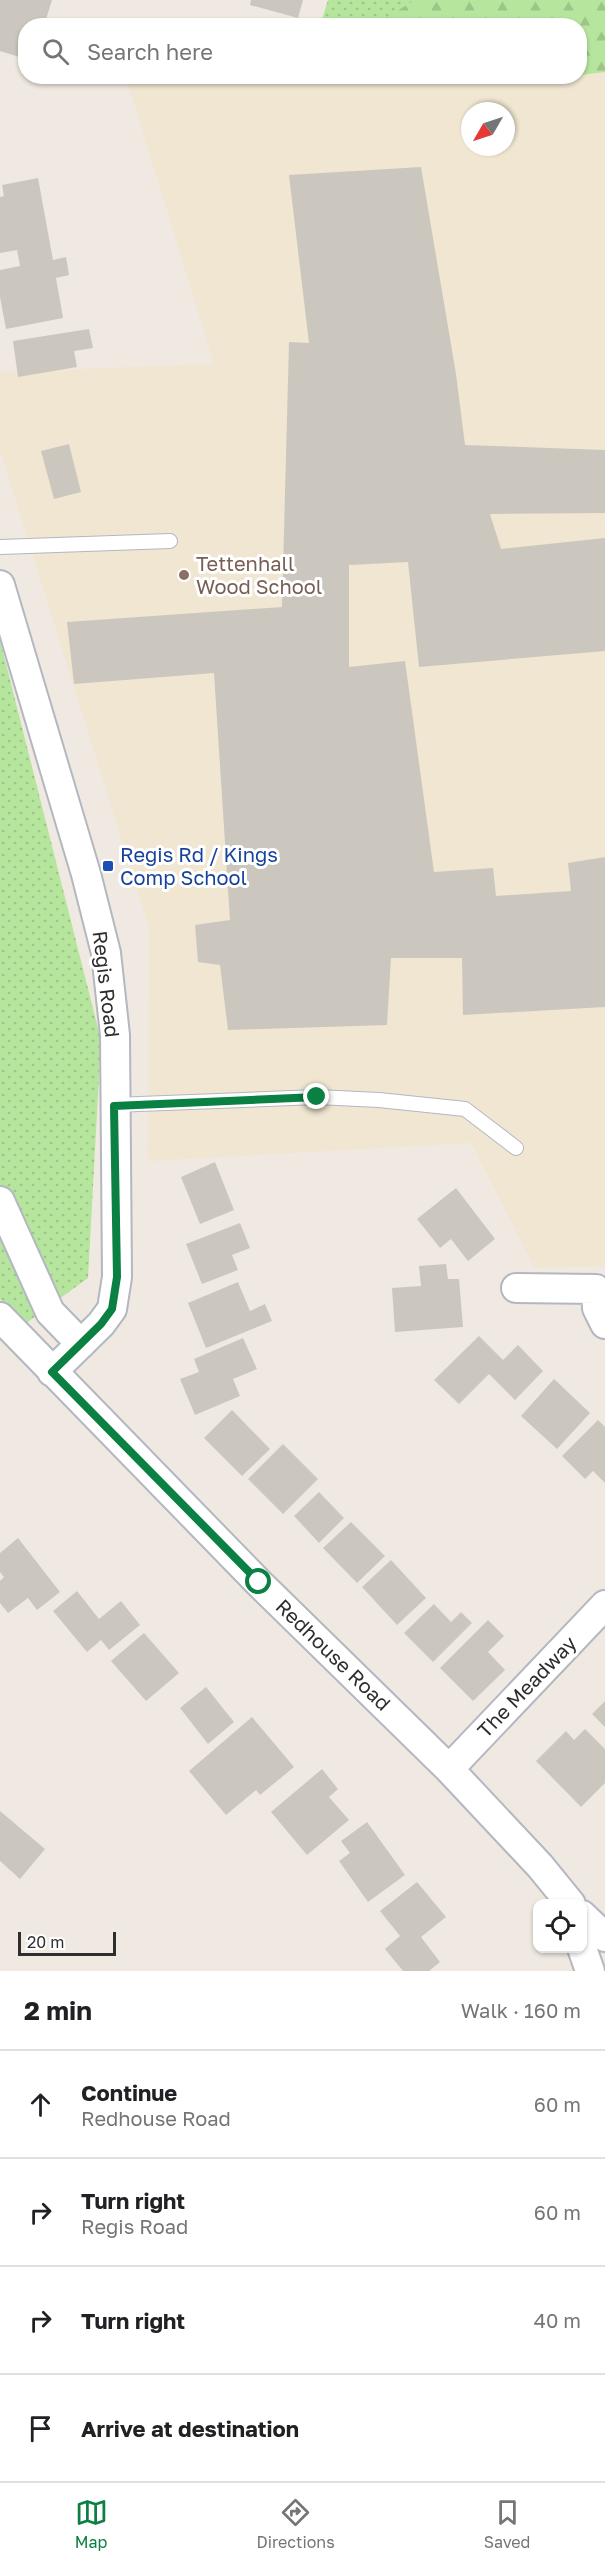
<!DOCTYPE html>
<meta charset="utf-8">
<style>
:root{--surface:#fff;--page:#f6f6f6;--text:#202124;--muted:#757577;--line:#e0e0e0;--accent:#0b8043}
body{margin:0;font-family:"Golos Text",sans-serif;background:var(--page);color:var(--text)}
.controls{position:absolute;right:18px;bottom:18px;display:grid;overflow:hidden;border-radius:12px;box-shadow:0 2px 4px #0004}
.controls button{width:54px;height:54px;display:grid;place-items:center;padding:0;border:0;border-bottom:2px solid var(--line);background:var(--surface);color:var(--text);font:30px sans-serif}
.compass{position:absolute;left:461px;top:102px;width:54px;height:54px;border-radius:50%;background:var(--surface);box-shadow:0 2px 4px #0004;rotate:231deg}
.scale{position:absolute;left:18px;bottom:15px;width:98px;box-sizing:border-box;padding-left:6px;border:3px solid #2e2e2e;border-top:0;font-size:16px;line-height:21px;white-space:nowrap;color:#2e2e2e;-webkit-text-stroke:4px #fff;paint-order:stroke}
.stop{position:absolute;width:18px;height:18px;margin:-14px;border:4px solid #0b8043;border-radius:50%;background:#fff}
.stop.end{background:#0b8043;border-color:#fff;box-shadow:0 2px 6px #0008}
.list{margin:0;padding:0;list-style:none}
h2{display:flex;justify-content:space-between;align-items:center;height:78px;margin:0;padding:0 24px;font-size:26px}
h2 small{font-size:20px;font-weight:400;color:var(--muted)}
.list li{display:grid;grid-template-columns:39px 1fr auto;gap:18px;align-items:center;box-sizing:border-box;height:108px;padding:0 24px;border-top:2px solid var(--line)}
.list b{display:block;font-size:22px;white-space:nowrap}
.list p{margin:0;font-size:20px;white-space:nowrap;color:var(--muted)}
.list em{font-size:20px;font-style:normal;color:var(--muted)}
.icon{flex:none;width:33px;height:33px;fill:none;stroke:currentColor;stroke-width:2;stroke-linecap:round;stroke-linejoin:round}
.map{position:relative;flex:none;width:605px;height:1971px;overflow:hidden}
.search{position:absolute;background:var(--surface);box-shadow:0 2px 4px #0004;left:18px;right:18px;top:18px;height:66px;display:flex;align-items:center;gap:15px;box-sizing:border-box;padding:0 21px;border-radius:24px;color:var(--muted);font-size:22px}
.sheet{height:510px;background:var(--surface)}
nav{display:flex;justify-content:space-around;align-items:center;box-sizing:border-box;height:84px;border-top:2px solid var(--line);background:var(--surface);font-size:16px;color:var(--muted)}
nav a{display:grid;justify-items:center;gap:3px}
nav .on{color:var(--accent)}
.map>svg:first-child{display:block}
.education{fill:#f0e6d1;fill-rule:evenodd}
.green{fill:url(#green-dots)}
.forest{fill:url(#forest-firs)}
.building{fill:#cbc7bf}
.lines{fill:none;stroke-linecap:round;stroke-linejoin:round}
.service-casing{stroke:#b4b7c1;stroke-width:16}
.minor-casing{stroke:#b4b7c1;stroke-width:32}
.service{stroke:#fff;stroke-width:14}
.minor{stroke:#fff;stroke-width:28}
.route{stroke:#0b8043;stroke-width:8}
.education-dot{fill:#8d6e63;stroke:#fff;stroke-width:2}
.transit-dot{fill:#1a4fb4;stroke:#fff;stroke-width:2}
.labels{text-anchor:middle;stroke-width:6;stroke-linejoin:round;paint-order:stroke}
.education-label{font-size:20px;fill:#785e54;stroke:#fff;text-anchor:start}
.transit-label{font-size:20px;fill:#164399;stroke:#fff;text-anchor:start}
.street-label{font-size:20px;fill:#2e2e2e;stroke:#fff}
</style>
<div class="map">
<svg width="605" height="1971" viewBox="0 0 605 1971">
<defs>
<pattern id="green-dots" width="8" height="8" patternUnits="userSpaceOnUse" patternTransform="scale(1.5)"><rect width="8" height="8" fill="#b6e59e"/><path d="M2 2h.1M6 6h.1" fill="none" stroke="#9dc588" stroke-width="1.8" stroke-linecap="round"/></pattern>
<pattern id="forest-firs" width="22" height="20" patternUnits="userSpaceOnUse" patternTransform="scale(1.5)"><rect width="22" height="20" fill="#b6e59e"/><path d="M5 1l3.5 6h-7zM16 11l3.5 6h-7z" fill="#9dc588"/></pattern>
</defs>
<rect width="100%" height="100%" fill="#efe9e1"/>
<path class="education" d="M605,23v1243l-70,2 -64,-125 -323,18 1,-234 -149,-477v-78l214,-8 -87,-284 56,-4h397v-49zM470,111h36v36h-36z"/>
<path class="green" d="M328,0h277l-25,26h-260z
M0,640l101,400 -13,238 -63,46 -25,-25z"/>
<path class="forest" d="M415,0h190v72l-25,3v-49l-206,-1z"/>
<path class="building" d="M0,0h52l-8,26h-18v33l-26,-8z
M251,0h52l-5,18 -48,-13z
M421,167l35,207 9,71 140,5v63l-115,1 11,35 104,-11v113l-186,16 -11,-105 -59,3v102l56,-6 29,211 59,-4 3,28 75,-5 -3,-28 37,-6v150l-142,8 -1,-57h-71l-4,67 -159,5 -8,-65 -22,-3 -3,-37 35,-5 -16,-247 -140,11 -7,-62 215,-15 7,-265 20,1 -20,-168z
M38,178l15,82 13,-3 3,18 -13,3 7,40 -57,11 -6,-32v-27l20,-4 -3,-16 -17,3v-56l4,-1 -2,-11z
M89,329l4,19 -19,3 3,16 -59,10 -5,-36z
M69,444l12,48 -27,7 -13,-48z
M215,1162l19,48 -34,14 -19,-47z
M456,1188l39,51 -27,22 -17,-22 -11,9 -23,-29z
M240,1223l10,25 -18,7 6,15 -36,14 -16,-40z
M446,1264l2,15h11l4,48 -68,5 -3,-44 29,-2 -2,-20z
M238,1282l12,29 15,-7 7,17 -66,27 -18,-45z
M479,1336l24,24 15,-15 25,26 -28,29 -26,-26 -30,30 -25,-24z
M243,1338l14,31 -24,10 7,17 -45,19 -15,-36 19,-7 -5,-13z
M554,1379l36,34 -33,36 -36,-33z
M232,1410l38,39 -28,27 -38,-38z
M598,1420l7,7v56l-12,-12 -8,8 -23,-23z
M283,1444l35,35 -35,35 -35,-35z
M319,1492l25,26 -25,25 -25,-27z
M351,1522l34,34 -28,27 -34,-35z
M18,1538l42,54 -23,18 -9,-12 -20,15 -8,-10v-22l4,-4 -4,-5v-19z
M391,1560l35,38 -29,27 -35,-38z
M77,1591l22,28 22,-18 19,24 -31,25 -8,-10 -14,12 -34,-41z
M434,1604l17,18 10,-10 11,11 -39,39 -29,-29z
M488,1620l16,16 -16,16 17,18 -32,31 -33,-33z
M144,1633l35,40 -33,28 -35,-40z
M206,1687l28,35 -26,22 -28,-36z
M605,1701v26l-13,-13z
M252,1717l42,50 -34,28 -4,-5 -30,25 -37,-44z
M585,1729l20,20v34l-24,24 -45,-46 30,-30 8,9z
M322,1769l16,20 -9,8 20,23 -42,35 -36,-43z
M0,1811l45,38 -25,30 -20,-18z
M367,1822l38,53 -37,27 -29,-41 11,-8 -9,-12z
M417,1882l29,35 -25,20 19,25 -11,9h-26l-18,-22 15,-13 -20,-25z"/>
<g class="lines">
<g class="service-casing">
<path id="service" d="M0,547l170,-6
M114,1105l203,-8 62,3 86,9 51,39"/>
</g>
<g class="minor-casing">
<path id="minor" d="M0,585l86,289 20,79 9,82 2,242 -5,32 -11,15 -49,48
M0,1201l50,111 31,32
M516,1288l80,1 1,19 8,16
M0,1317l259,266 190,186 91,97 31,38
M449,1769l156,-164
M582,1915l23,22
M582,1948l8,23"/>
</g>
<use href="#service" class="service"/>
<use href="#minor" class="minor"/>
</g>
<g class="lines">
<path class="route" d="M259,1582l-207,-210 49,-48 11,-15 5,-32 -3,-171 203,-9"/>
</g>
<circle class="education-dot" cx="184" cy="575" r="6"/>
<rect class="transit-dot" x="102" y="860" width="12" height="12" rx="3"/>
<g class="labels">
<g class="education-label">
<text x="196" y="571">Tettenhall<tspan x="196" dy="23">Wood School</tspan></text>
</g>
<g class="transit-label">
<text x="120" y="862">Regis Rd / Kings<tspan x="120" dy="23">Comp School</tspan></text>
</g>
<g class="street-label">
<text transform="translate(106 984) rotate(83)" y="7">Regis Road</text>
<text transform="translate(333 1655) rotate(44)" y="7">Redhouse Road</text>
<text transform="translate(527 1687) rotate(-46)" y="7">The Meadway</text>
</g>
</g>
</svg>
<div class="controls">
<button><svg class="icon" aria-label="locate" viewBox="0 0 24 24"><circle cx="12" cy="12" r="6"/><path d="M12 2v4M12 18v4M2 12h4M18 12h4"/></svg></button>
</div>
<svg class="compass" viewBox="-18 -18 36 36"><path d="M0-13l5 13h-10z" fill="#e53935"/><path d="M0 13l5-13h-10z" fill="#757577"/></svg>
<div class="scale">20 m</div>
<div class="stop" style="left:259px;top:1582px"></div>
<div class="stop end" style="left:317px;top:1097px"></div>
<div class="search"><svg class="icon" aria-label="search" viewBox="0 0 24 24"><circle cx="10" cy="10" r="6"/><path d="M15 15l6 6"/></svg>Search here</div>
</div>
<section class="sheet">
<h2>2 min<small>Walk · 160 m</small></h2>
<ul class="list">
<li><svg class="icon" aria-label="ahead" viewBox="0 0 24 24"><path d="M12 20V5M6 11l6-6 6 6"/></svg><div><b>Continue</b><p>Redhouse Road</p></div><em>60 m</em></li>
<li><svg class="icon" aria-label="right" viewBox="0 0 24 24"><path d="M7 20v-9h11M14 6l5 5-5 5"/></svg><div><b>Turn right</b><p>Regis Road</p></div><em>60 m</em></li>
<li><svg class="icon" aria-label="right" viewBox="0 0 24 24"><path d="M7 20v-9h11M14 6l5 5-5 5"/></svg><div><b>Turn right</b></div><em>40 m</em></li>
<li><svg class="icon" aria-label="arrive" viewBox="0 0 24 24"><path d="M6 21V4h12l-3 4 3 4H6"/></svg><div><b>Arrive at destination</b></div></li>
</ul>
</section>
<nav>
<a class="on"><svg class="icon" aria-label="map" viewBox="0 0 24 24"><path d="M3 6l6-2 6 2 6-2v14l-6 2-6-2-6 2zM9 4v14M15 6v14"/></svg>Map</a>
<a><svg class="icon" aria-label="directions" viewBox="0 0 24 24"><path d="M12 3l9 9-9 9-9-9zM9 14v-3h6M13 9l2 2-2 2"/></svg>Directions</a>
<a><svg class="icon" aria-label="saved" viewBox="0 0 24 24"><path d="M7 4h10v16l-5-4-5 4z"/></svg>Saved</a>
</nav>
